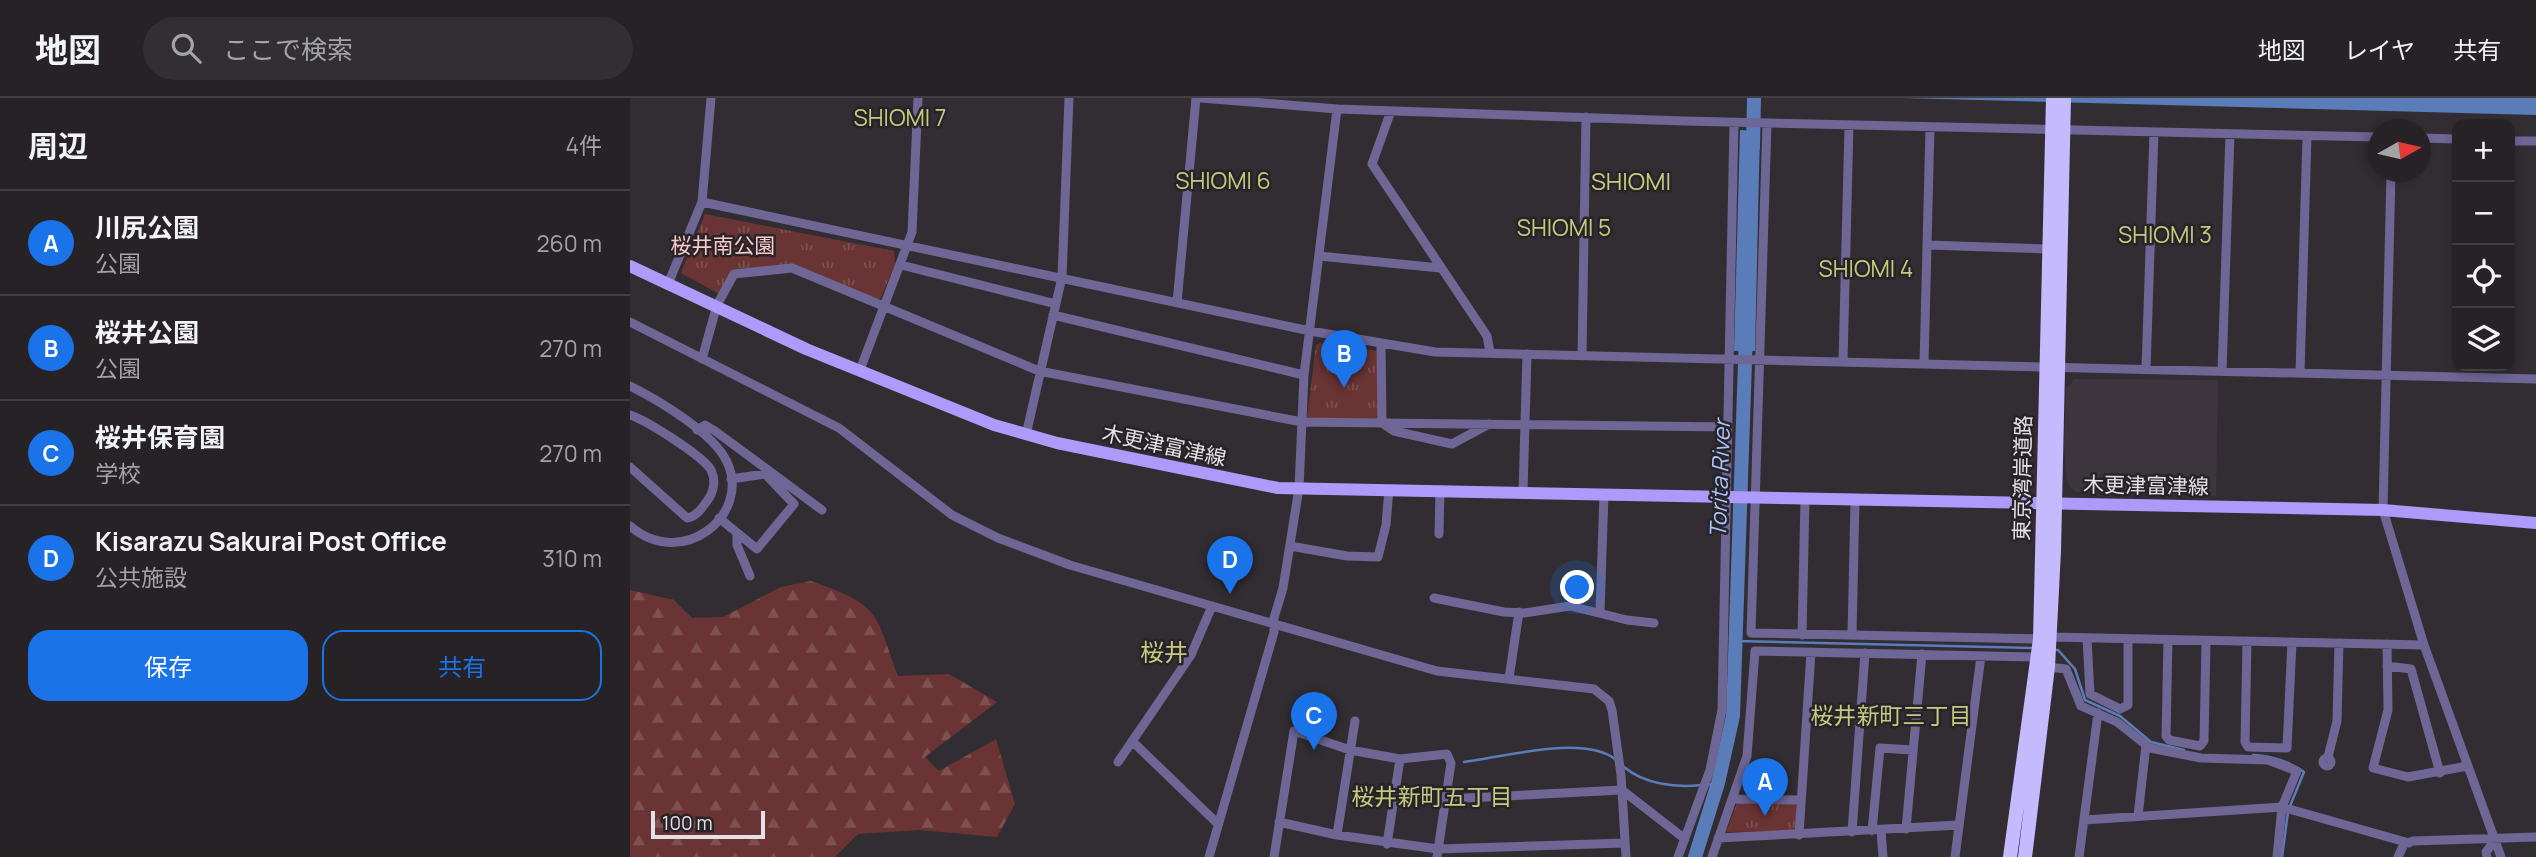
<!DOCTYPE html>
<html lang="ja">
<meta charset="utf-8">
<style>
:root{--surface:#262226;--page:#322f32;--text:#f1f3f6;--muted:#a4a4a7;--line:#423f43;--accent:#1a73e8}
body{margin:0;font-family:Manrope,"Noto Sans JP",sans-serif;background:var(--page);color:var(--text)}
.controls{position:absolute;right:21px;top:21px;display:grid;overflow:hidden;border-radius:14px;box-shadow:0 4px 10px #0003}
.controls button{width:63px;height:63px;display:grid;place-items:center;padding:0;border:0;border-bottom:2px solid var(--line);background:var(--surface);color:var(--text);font:35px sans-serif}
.compass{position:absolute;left:1738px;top:21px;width:63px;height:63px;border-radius:50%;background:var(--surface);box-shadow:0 4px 10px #0003;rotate:82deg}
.scale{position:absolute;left:21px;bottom:18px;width:114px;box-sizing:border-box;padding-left:7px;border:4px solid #e4e1e4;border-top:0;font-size:19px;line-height:24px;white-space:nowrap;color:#e4e1e4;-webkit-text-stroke:5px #282328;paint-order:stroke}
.you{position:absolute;left:948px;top:490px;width:24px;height:24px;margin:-18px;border:5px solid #fff;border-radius:50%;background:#1a73e8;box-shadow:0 0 0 10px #1a73e833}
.badge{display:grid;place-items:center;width:46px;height:46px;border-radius:50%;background:var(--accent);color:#fff;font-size:23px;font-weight:700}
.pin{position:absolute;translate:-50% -58px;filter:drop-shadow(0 2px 4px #0008)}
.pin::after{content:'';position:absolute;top:37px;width:24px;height:21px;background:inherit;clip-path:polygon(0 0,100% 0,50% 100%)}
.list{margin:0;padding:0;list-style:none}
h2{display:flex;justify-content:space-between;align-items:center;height:91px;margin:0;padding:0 28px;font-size:30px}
h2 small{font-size:23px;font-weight:400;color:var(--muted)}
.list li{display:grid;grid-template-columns:46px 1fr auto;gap:21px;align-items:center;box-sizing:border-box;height:105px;padding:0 28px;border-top:2px solid var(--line)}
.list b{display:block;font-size:26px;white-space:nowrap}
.list p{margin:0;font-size:23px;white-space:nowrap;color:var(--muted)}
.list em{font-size:23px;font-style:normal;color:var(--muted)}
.actions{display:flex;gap:14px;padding:21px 28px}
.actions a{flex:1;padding:16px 0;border:2px solid var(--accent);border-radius:21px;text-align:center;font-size:24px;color:var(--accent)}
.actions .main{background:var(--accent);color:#fff}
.icon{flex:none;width:38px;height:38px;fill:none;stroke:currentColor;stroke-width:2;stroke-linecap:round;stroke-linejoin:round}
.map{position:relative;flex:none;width:1906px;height:759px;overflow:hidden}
header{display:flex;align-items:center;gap:42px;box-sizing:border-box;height:98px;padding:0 35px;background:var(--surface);border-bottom:2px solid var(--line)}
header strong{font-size:33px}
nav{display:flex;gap:38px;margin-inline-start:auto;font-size:24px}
.search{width:490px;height:63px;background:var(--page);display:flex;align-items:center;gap:18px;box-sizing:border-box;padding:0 24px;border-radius:38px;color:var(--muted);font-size:26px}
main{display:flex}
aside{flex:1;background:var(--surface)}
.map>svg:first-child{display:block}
.built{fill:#3d353e}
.grass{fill:url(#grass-tufts)}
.forest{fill:url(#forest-firs)}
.water{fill:#5a7cb8}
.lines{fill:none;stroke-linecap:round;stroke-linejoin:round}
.stream{stroke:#5a7cb8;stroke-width:2.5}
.river{stroke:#5a7cb8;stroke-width:14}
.minor{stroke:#6e6695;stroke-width:9}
.major{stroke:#ad9bfb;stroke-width:12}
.highway{stroke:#c5bafe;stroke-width:14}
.labels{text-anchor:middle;stroke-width:5;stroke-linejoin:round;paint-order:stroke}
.park-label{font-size:21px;fill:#f6c8c6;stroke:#282328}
.street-label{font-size:21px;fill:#e4e1e4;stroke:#282328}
.neighbourhood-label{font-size:23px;fill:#c5cb7d;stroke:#282328}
.water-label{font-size:23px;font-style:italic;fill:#a7c4f6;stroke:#282328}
.quarter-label{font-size:24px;fill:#c5cb7d;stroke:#282328}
</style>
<header>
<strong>地図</strong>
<div class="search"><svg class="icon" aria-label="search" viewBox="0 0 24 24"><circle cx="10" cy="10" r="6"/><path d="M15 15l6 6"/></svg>ここで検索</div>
<nav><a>地図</a><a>レイヤ</a><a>共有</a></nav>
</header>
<main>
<aside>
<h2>周辺<small>4件</small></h2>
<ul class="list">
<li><span class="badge">A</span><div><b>川尻公園</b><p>公園</p></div><em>260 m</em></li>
<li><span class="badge">B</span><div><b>桜井公園</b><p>公園</p></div><em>270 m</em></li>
<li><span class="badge">C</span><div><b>桜井保育園</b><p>学校</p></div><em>270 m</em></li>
<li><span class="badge">D</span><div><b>Kisarazu Sakurai Post Office</b><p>公共施設</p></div><em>310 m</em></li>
</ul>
<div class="actions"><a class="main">保存</a><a>共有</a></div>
</aside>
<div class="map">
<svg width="1906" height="759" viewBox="0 0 1906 759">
<defs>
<pattern id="grass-tufts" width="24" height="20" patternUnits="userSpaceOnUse" patternTransform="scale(1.75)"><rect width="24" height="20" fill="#693433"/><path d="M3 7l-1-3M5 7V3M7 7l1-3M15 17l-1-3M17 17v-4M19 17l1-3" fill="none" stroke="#7e5150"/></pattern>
<pattern id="forest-firs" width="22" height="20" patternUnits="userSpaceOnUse" patternTransform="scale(1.75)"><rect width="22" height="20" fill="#693433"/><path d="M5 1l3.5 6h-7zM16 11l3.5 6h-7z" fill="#7e5150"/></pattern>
</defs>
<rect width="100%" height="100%" fill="#322d32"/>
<path class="built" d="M1445,281l143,1 -2,116 -141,-4 -8,-10 -3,-35 2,-58z"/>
<path class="grass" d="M75,116l189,37 1,13 -14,34 -5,3 -84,-35 -59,7 -12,22 -40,-22z
M690,245l59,8 1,68 -73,-1 9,-73z
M1166,704v29l-70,1 11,-29z"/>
<path class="forest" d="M181,483c70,25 63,29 87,95l51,-2 48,28 -72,55 14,14 57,-32 19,65 -18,33 -78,-7 -61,4 -23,23h-205v-267l44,10 18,18 31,-1 58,-30z"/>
<path class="water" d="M1273,0h633v17z
M1110,32l20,1 -5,220h-21z"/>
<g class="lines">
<path class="stream" d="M1107,543l296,7
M1424,552h4l17,19 10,31 35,16 31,26 33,8
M1623,657c20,1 35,6 51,17l-14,34
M834,664c39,-5 121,-28 152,-2
M994,669c20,17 52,21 77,18
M1077,687l11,-2
M1652,759l6,-45"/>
<path class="river" d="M1123,49l1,-49
M1065,759l23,-74 15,-67 13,-384"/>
<path class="minor" d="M571,0l136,11 347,12 694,16
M761,13l-19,53 115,172 3,16
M1137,25l-16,510 289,6
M1790,40l37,1
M1880,43h26
M1761,74l-8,338 41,135 77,212
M72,104l608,129 125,21 1101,27
M1297,147l123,4
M689,158l121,12
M271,167l155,39
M38,186l34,-82 9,-104
M547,205l19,-205
M423,217l251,60
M0,224l209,106 113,87 46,23 72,27 367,106 157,18 15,12 3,9 9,65 5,82
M751,247l1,78 12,8 58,13 37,-20
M952,257l4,-238
M72,261l15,-54 17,-31 58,-6 247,103 263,51 426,5
M1213,264l6,-237
M1294,266l6,-237
M1516,271l8,-237
M230,272l52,-138 6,-134
M1592,273l8,-237
M1670,275l7,-237
M0,288c28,14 84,47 97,76 25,53 -45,109 -97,64
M0,317c16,5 73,41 81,55 5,10 3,22 -4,31 -5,7 -11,16 -20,17l-57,-51
M67,332l8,-5 10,6 107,79
M396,337l36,-158 7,-179
M893,394l4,-138
M89,420l38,31 37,-45 -29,-30 -34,5
M107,436v11l13,31
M809,436l1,-44
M660,448l57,10 31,1 8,-32 3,-36
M804,500l70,14 20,1 46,-7 57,14 27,3
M970,514l4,-118
M1172,537l3,-136
M1222,537l3,-135
M1420,539l374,8
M1457,540l3,56 30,15 8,-4v-66
M1538,542l-2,96 3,4 31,6 4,-5 2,-100
M1617,543l-2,101 3,5 39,1 5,-106
M1757,546l1,66 -15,58 35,9 59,-11
M1757,568l24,3 29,104
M1418,569l18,2 15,37 36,16 33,26 51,10 67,2 29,11 -15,36 -5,50
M879,580l10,-66
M502,643l86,83
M1698,659l9,-36 2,-78
M1693 664a4 4 0 1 1 8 0a4 4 0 1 1-8 0Z
M488,664l73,-107 21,-49
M816,701l176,-9 63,49
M1105,701l66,1
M1508,718l8,-71
M1454,722l198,-13 127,36
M649,724l58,13 101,14 187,-6
M1276,731l16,-175
M1242,733l8,-83 33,2
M1251,733l2,26
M1222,734l13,-179
M707,737l18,-114
M1169,737l12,-183
M1088,740l241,-13
M757,746l13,-85
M579,759l65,-225v-14l9,-30 16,-100 5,-113 33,-266
M644,759l20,-126 56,19 50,9 47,-5 4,9 -14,94
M1048,759l32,-87 12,-60 12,-588
M1082,759l35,-101 8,-105 284,6
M1325,759l26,-201
M1449,759l19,-144
M1768,759l6,-13 9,-3 123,-4
M1857,759l-1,-5 10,-13"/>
<path class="major" d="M0,168l176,83 188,76 63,18 221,45 1105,22 153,13"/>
<path class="highway" d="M1380,759l30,-218 13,-541
M1395,759l23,-190 6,-116 10,-453"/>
</g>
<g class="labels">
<g class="park-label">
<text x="93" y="155">桜井南公園</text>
</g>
<g class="street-label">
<text transform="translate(534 348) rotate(12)" y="7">木更津富津線</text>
<text transform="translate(1393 380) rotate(-89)" y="7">東京湾岸道路</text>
<text transform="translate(1516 388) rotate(1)" y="7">木更津富津線</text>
</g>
<g class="neighbourhood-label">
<text x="270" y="28">SHIOMI 7</text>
<text x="593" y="91">SHIOMI 6</text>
<text x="934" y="138">SHIOMI 5</text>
<text x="1535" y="145">SHIOMI 3</text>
<text x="1236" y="179">SHIOMI 4</text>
<text x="1261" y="626">桜井新町三丁目</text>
<text x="802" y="707">桜井新町五丁目</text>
</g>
<g class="water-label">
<text transform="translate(1090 381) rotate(-88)" y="8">Torita River</text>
</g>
<g class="quarter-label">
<text x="1001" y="92">SHIOMI</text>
<text x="534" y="563">桜井</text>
</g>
</g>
</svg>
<div class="controls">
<button>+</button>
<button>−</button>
<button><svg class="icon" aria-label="locate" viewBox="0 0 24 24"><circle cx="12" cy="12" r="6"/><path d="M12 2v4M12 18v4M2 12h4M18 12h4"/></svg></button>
<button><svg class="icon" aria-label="layers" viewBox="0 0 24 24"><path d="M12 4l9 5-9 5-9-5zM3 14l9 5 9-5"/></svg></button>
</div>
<svg class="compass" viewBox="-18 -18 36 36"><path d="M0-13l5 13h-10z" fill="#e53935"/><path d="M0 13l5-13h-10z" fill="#a4a4a7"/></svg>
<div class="scale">100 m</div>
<div class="you"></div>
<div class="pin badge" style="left:1135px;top:718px">A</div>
<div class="pin badge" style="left:714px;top:290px">B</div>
<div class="pin badge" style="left:684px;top:652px">C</div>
<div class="pin badge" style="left:600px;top:496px">D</div>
</div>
</main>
